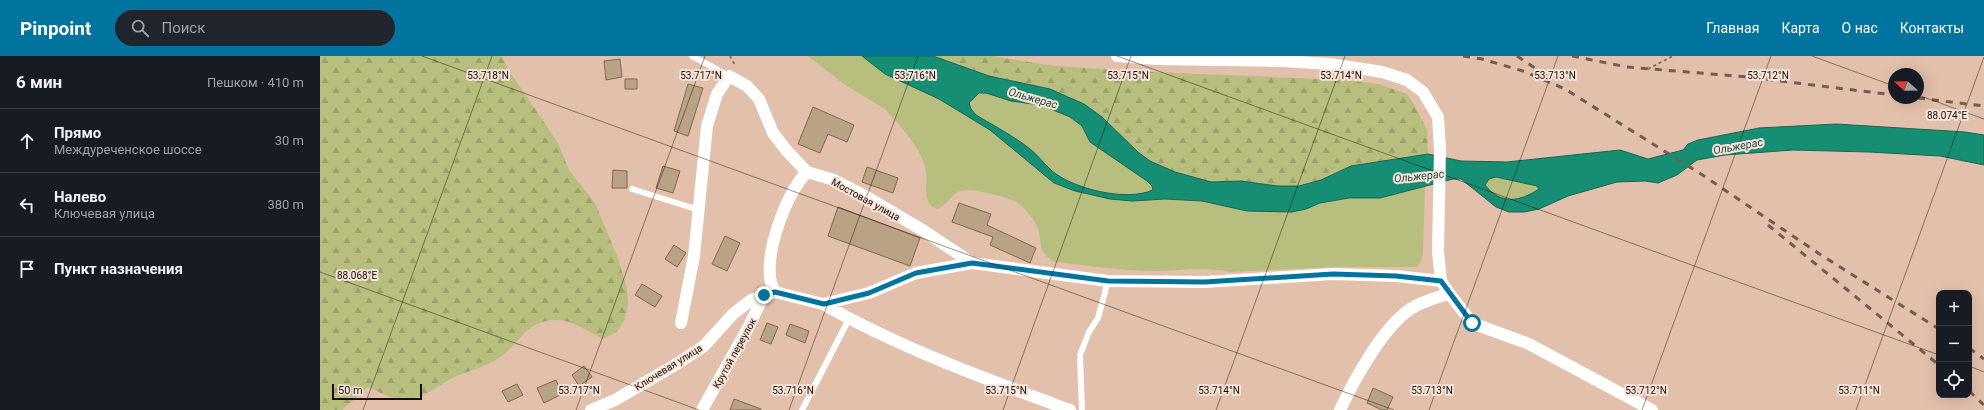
<!DOCTYPE html>
<html lang="ru">
<meta charset="utf-8">
<style>
:root{--surface:#171b24;--page:#20242c;--text:#f1f3f6;--muted:#9ea1a6;--line:#363941;--accent:#00749e}
body{margin:0;font-family:Roboto,sans-serif;background:var(--page);color:var(--text)}
.controls{position:absolute;right:12px;bottom:12px;display:grid;overflow:hidden;border-radius:8px;box-shadow:0 4px 16px #0002}
.controls button{width:36px;height:36px;display:grid;place-items:center;padding:0;border:0;border-bottom:1px solid var(--line);background:var(--surface);color:var(--text);font:20px sans-serif}
.compass{position:absolute;left:1568px;top:12px;width:36px;height:36px;border-radius:50%;background:var(--surface);box-shadow:0 4px 16px #0002;rotate:290deg}
.scale{position:absolute;left:12px;bottom:10px;width:90px;box-sizing:border-box;padding-left:4px;border:2px solid #180d06;border-top:0;font-size:11px;line-height:14px;white-space:nowrap;color:#180d06;-webkit-text-stroke:3px #f7e4da;paint-order:stroke}
.stop{position:absolute;width:12px;height:12px;margin:-9px;border:3px solid #00749e;border-radius:50%;background:#fff}
.stop.end{background:#00749e;border-color:#fff;box-shadow:0 1px 4px #0008}
.list{margin:0;padding:0;list-style:none}
h2{display:flex;justify-content:space-between;align-items:center;height:52px;margin:0;padding:0 16px;font-size:17px}
h2 small{font-size:13px;font-weight:400;color:var(--muted)}
.list li{display:grid;grid-template-columns:26px 1fr auto;gap:12px;align-items:center;box-sizing:border-box;height:64px;padding:0 16px;border-top:1px solid var(--line)}
.list b{display:block;font-size:15px;white-space:nowrap}
.list p{margin:0;font-size:13px;white-space:nowrap;color:var(--muted)}
.list em{font-size:13px;font-style:normal;color:var(--muted)}
.icon{flex:none;width:22px;height:22px;fill:none;stroke:currentColor;stroke-width:2;stroke-linecap:round;stroke-linejoin:round}
.map{position:relative;flex:none;width:1664px;height:354px;overflow:hidden}
header{display:flex;align-items:center;gap:24px;box-sizing:border-box;height:56px;padding:0 20px;background:var(--accent);color:#fff}
header strong{font-size:19px}
nav{display:flex;gap:22px;margin-inline-start:auto;font-size:14px}
.search{width:280px;height:36px;background:var(--page);display:flex;align-items:center;gap:10px;box-sizing:border-box;padding:0 14px;border-radius:22px;color:var(--muted);font-size:15px}
main{display:flex}
aside{flex:1;background:var(--surface)}
.map>svg:first-child{display:block}
.green{fill:#b8be7e}
.forest{fill:url(#forest-firs)}
.water{fill:#168e73;stroke:#176752;fill-rule:evenodd}
.building{fill:#baa284;stroke:#7f684c}
.lines{fill:none;stroke-linecap:round;stroke-linejoin:round}
.path{stroke:#876f60;stroke-width:2;stroke-dasharray:3 3;stroke-linecap:butt}
.service{stroke:#fff;stroke-width:6}
.minor{stroke:#fff;stroke-width:12}
.rail{stroke:#735d50;stroke-width:3;stroke-dasharray:7 7;stroke-linecap:butt}
.route{stroke:#00749e;stroke-width:5}
.ticks{fill:none;stroke:#180d06;stroke-width:1;stroke-opacity:0.45}
.labels{text-anchor:middle;stroke-width:4;stroke-linejoin:round;paint-order:stroke}
.street-label{font-size:10px;fill:#180d06;stroke:#f7e4da}
.water-label{font-size:11px;font-style:italic;fill:#1d4b3e;stroke:#f7e4da}
.ticks-label{font-size:10px;text-anchor:middle;fill:#180d06;stroke:#f7e4da;stroke-width:4;stroke-linejoin:round;paint-order:stroke}
</style>
<header>
<strong>Pinpoint</strong>
<div class="search"><svg class="icon" aria-label="search" viewBox="0 0 24 24"><circle cx="10" cy="10" r="6"/><path d="M15 15l6 6"/></svg>Поиск</div>
<nav><a>Главная</a><a>Карта</a><a>О нас</a><a>Контакты</a></nav>
</header>
<main>
<aside>
<h2>6 мин<small>Пешком · 410 m</small></h2>
<ul class="list">
<li><svg class="icon" aria-label="ahead" viewBox="0 0 24 24"><path d="M12 20V5M6 11l6-6 6 6"/></svg><div><b>Прямо</b><p>Междуреченское шоссе</p></div><em>30 m</em></li>
<li><svg class="icon" aria-label="left" viewBox="0 0 24 24"><path d="M17 20v-9H6M10 6l-5 5 5 5"/></svg><div><b>Налево</b><p>Ключевая улица</p></div><em>380 m</em></li>
<li><svg class="icon" aria-label="arrive" viewBox="0 0 24 24"><path d="M6 21V4h12l-3 4 3 4H6"/></svg><div><b>Пункт назначения</b></div></li>
</ul>
</aside>
<div class="map">
<svg width="1664" height="354" viewBox="0 0 1664 354">
<defs>
<pattern id="forest-firs" width="22" height="20" patternUnits="userSpaceOnUse"><rect width="22" height="20" fill="#b8be7e"/><path d="M5 1l3.5 6h-7zM16 11l3.5 6h-7z" fill="#9da26b"/></pattern>
</defs>
<rect width="100%" height="100%" fill="#e3c0ab"/>
<path class="green" d="M488,0h54l23,18 54,25 51,31 64,53 21,8 35,8 22,2 33,-2 37,2 45,10 59,-2 14,-6 29,-5h31l45,-12 -2,68 -2,7 -4,6h-85l-102,5c-24,-6 -52,-1 -77,-1 -30,0 -67,-6 -98,-9 -20,-11 -11,-22 -19,-38 -5,-8 -12,-17 -19,-22 -14,-5 -49,-17 -61,-9 -7,5 -10,13 -19,16l-6,-3c-9,-13 -2,-24 -6,-39 -5,-21 -26,-42 -40,-58l-40,-24z
M659,37h7l25,8 30,4 29,12 12,9 8,16 57,39 5,5 1,4c-28,12 -78,0 -101,-19 -8,-7 -14,-15 -22,-22 -15,-13 -36,-23 -54,-34l-5,-6 -2,-7z
M1176,121l41,9 2,3c-20,13 -38,16 -55,-4l5,-6z"/>
<path class="forest" d="M0,0h182l6,13 50,74 11,27 26,33 24,58 8,28 1,16 -3,14 -8,13 -14,7c-14,-7 -32,-20 -48,-19 -28,1 -32,19 -51,34 -16,14 -37,16 -55,26 -10,6 -30,20 -41,20 -15,0 -27,-7 -40,-13l-26,23h-22z
M613,0h58l64,10 99,6 190,8 35,4 28,10 8,12 12,24 1,24 -77,12 -30,14 -22,6h-22l-36,-5 -30,1 -36,-10 -25,-11 -66,-57 -14,-7 -20,-8 -61,-13z"/>
<path class="water" d="M542,0h71l56,20 61,13 34,15 18,13 36,35 12,9 25,11 36,10 30,-1 36,5h22l22,-6 30,-14 77,-12 33,7 46,1 113,-12 28,9 35,-9 5,-6 10,-4 61,-12 77,-4 129,8 19,3v30l-44,-9 -71,-4 -76,-2 -68,5 -28,5 -20,15 -19,8 -13,-2 -28,1 -49,14 -29,13 -15,3h-15l-13,-5 -35,-28h-8l-73,19h-31l-29,5 -14,6 -14,3 -45,-1 -45,-10 -37,-2 -33,2 -22,-2 -35,-8 -21,-8 -64,-53 -51,-31 -54,-25zM659,37h7l25,8 30,4 29,12 12,9 8,16 57,39 5,5 1,4c-27,12 -79,-1 -101,-19 -8,-7 -14,-16 -22,-22 -16,-13 -36,-23 -54,-34l-5,-6 -2,-6zM1176,121l41,9 2,3c-20,13 -38,16 -54,-4l4,-6z"/>
<path class="building" d="M300,3l2,18 -16,3 -2,-19z
M305,23h12v10h-12z
M368,28l15,4 -15,48 -14,-5z
M493,51l41,18 -7,17 -19,-8 -8,19 -22,-9z
M343,110l17,5 -7,22 -17,-5z
M547,111l31,11 -5,15 -31,-11z
M293,114l14,1v17h-15z
M639,147l32,11 -4,11 49,23 -6,15 -40,-18 3,-8 -41,-15z
M518,151l82,31 -10,28 -82,-30z
M405,180l15,7 -13,28 -15,-7z
M354,189l12,8 -9,14 -12,-8z
M322,228l20,12 -7,11 -20,-12z
M447,267l11,4 -7,17 -11,-4z
M470,268l19,7 -4,12 -19,-8z
M264,310l8,11 -13,9 -7,-11z
M236,324l6,14 -18,9 -7,-15z
M197,328l6,11 -15,7 -6,-11z
M1053,332l20,9 -6,13h-5l-15,-7z
M414,343l27,10v1h-31z"/>
<g class="lines">
<path class="path" d="M410,0l5,9
M1328,13l25,-13"/>
<path class="service" d="M372,0l37,20
M312,133l67,21
M482,354l47,-91
M762,354l-2,-55 9,-23 9,-14 10,-37"/>
<path class="minor" d="M797,0l39,3 126,2 48,3 52,8 25,8 16,12 15,25 2,32 -2,102 3,30 8,12 23,30 57,21 123,66
M455,236c-2,-5 -5,-10 -5,-15 -3,-30 16,-83 37,-105
M503,248c79,45 163,75 247,106
M361,267l13,-67 13,-130 10,-32 12,-18 18,10 12,13 14,34 14,18 20,21 27,8 31,16 59,35 48,32
M271,354l24,-10 60,-35 29,-19 29,-32 18,-14 24,-8 48,12 46,-11 47,-20 56,-10 136,18 97,1 128,-8 63,2 45,5
M382,354l46,-82 16,-33
M1020,354c14,-30 44,-85 72,-102 11,-7 25,-10 37,-15"/>
<path class="rail" d="M1143,0l19,3 41,12 42,18 136,85 120,81 118,74
M1197,0l33,22
M1252,0l55,11 121,10 146,18
M1598,42l66,8
M1448,169l171,140
M1649,292l15,11
M1649,335l15,14"/>
</g>
<g class="lines">
<path class="route" d="M444,239l11,-3 49,12 45,-11 47,-20 56,-10 136,18 97,1 128,-8 63,2 45,5 31,42"/>
</g>
<path class="ticks" d="M102,0l972,354M797,0l822,299M1492,0l82,30M1598,39l66,24M0,216l379,138M1649,310l15,6M43,354l129,-354M256,354l129,-354M469,354l129,-354M683,354l128,-354M896,354l129,-354M1109,354l129,-354M1322,354l129,-354M1536,354l128,-353"/>
<g class="labels">
<g class="street-label">
<text transform="translate(546 143) rotate(29)" y="4">Мостовая улица</text>
<text transform="translate(414 297) rotate(-61)" y="4">Крутой переулок</text>
<text transform="translate(348 311) rotate(-32)" y="4">Ключевая улица</text>
</g>
<g class="water-label">
<text transform="translate(713 42) rotate(16)" y="4">Ольжерас</text>
<text transform="translate(1418 90) rotate(-10)" y="4">Ольжерас</text>
<text transform="translate(1099 120) rotate(-6)" y="4">Ольжерас</text>
</g>
</g>
<g class="ticks-label">
<text x="168" y="23">53.718°N</text>
<text x="381" y="23">53.717°N</text>
<text x="595" y="23">53.716°N</text>
<text x="808" y="23">53.715°N</text>
<text x="1021" y="23">53.714°N</text>
<text x="1235" y="23">53.713°N</text>
<text x="1448" y="23">53.712°N</text>
<text x="1627" y="63">88.074°E</text>
<text x="37" y="223">88.068°E</text>
<text x="259" y="338">53.717°N</text>
<text x="473" y="338">53.716°N</text>
<text x="686" y="338">53.715°N</text>
<text x="899" y="338">53.714°N</text>
<text x="1112" y="338">53.713°N</text>
<text x="1326" y="338">53.712°N</text>
<text x="1539" y="338">53.711°N</text>
</g>
</svg>
<div class="controls">
<button>+</button>
<button>−</button>
<button><svg class="icon" aria-label="locate" viewBox="0 0 24 24"><circle cx="12" cy="12" r="6"/><path d="M12 2v4M12 18v4M2 12h4M18 12h4"/></svg></button>
</div>
<svg class="compass" viewBox="-18 -18 36 36"><path d="M0-13l5 13h-10z" fill="#e53935"/><path d="M0 13l5-13h-10z" fill="#9ea1a6"/></svg>
<div class="scale">50 m</div>
<div class="stop" style="left:1152px;top:267px"></div>
<div class="stop end" style="left:444px;top:239px"></div>
</div>
</main>
